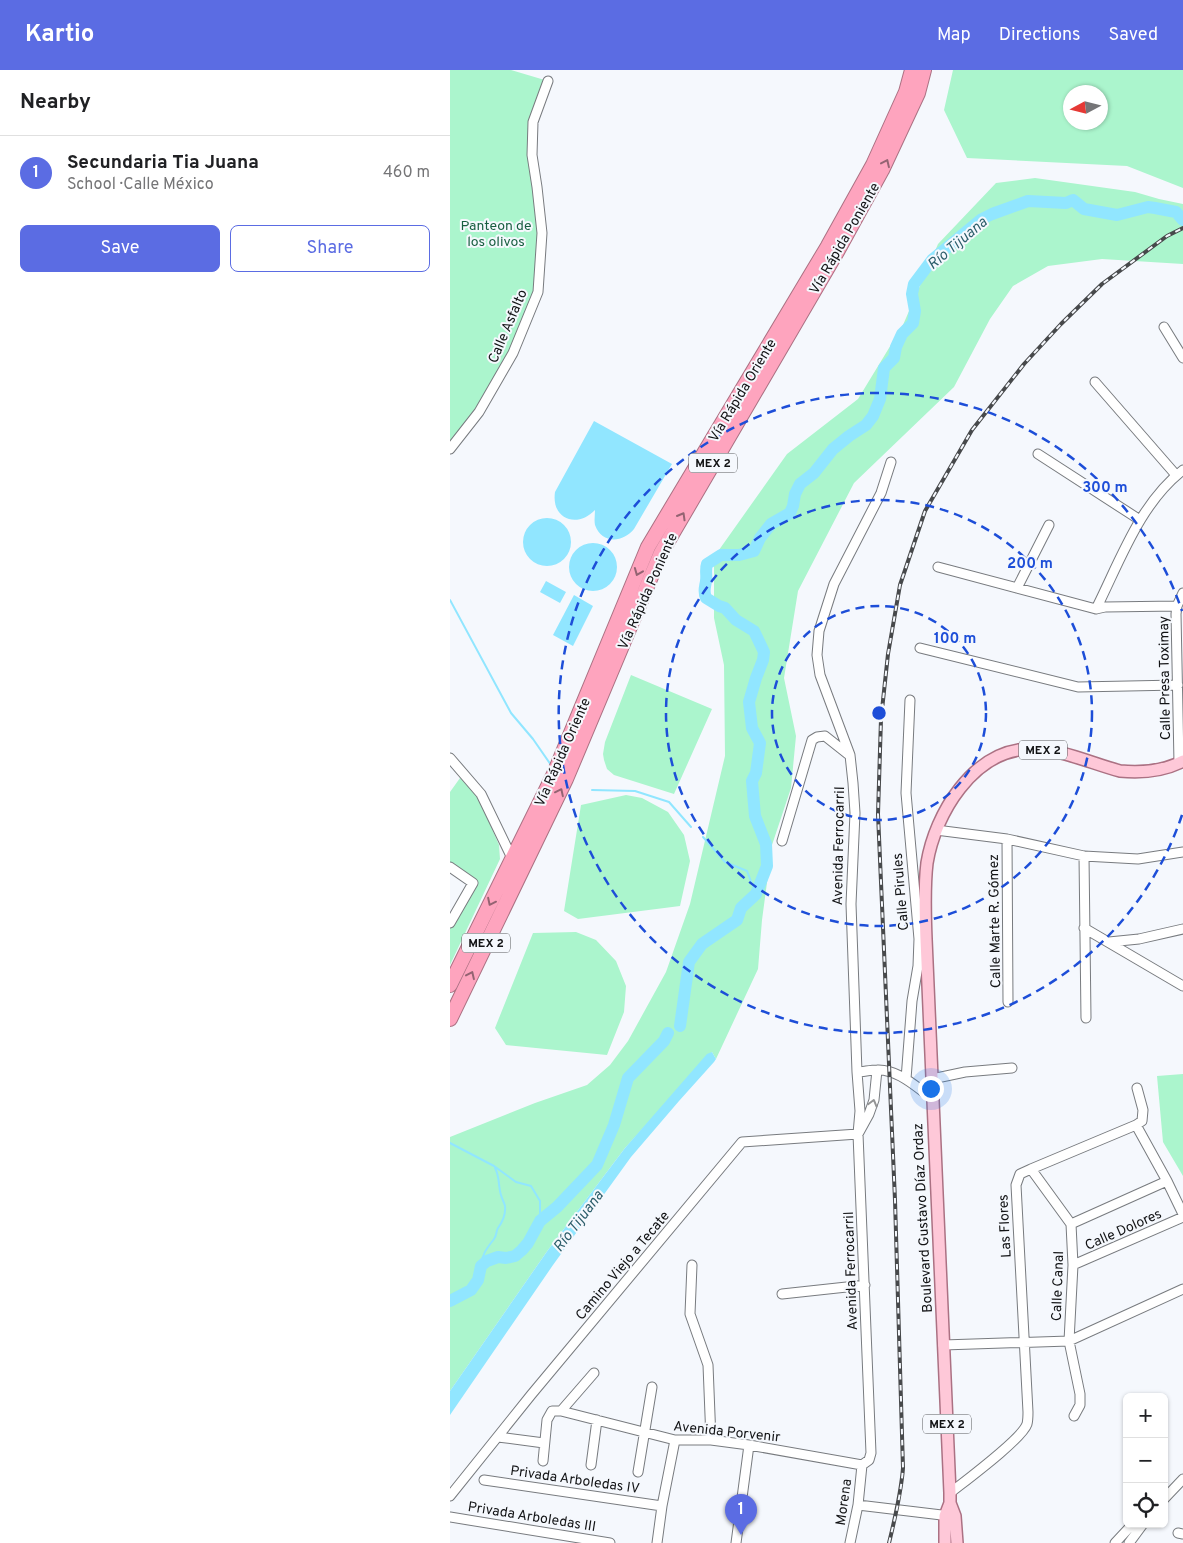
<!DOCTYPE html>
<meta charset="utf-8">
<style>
:root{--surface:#fff;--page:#f2f2f2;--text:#202124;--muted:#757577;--line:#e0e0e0;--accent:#5b6ce3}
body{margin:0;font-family:Overpass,sans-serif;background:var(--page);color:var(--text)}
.controls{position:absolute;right:15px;bottom:15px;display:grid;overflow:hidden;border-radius:8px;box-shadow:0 1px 4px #0004}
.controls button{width:45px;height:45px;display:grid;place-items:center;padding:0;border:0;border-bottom:1px solid var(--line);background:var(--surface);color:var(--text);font:25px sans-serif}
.compass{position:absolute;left:613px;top:15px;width:45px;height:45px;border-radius:50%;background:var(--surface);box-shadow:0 1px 4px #0004;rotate:263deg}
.you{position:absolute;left:480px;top:1018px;width:18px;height:18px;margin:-12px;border:4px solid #fff;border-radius:50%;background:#1a73e8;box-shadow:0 0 0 8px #1a73e833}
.badge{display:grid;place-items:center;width:32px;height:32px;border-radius:50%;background:var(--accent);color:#fff;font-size:16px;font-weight:700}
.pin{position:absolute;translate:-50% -41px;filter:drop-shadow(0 1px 2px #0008)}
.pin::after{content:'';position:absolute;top:26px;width:18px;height:15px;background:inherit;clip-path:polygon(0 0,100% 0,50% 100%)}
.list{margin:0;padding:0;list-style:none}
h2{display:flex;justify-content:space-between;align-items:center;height:65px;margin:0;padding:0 20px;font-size:21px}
h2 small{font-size:16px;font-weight:400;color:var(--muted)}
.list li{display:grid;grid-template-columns:32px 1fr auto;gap:15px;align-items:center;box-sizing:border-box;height:75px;padding:0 20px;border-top:1px solid var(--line)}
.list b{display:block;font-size:19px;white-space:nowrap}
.list p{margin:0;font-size:16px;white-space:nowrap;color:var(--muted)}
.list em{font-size:16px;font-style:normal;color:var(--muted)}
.actions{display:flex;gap:10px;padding:15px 20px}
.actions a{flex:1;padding:11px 0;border:1px solid var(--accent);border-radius:8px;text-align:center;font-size:18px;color:var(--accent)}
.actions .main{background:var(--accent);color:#fff}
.icon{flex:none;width:28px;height:28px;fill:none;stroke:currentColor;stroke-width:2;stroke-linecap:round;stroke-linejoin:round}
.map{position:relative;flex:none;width:733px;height:1473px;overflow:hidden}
header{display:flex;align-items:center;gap:30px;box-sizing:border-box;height:70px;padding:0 25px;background:var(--accent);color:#fff}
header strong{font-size:24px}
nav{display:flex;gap:28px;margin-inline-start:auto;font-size:18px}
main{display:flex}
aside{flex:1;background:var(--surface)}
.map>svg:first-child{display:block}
.green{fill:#abf5cd;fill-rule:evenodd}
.water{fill:#91e6ff}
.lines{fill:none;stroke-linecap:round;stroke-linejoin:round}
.stream{stroke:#91e6ff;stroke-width:2}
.river{stroke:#91e6ff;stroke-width:12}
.minor-casing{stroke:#787b7f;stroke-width:11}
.major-casing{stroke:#ab7183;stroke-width:14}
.highway-casing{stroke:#ab7183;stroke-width:16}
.minor{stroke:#fff;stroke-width:9}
.major{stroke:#fec8d8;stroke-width:11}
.highway{stroke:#fea4be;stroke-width:14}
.rail-casing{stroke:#47494b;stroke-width:4}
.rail{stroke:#f5f8fd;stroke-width:2;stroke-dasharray:5.5;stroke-linecap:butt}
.oneway{stroke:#946372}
.oneway2{stroke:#949596}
.ring{fill:none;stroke:#1d4ed8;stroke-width:2.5;stroke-dasharray:9 6}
.labels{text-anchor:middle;stroke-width:4;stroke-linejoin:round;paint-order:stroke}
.shield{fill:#f5f8fd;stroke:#56585b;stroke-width:1}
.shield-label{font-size:12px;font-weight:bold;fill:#121315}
.park-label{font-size:14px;fill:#185e40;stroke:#f5f8fd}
.street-label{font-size:14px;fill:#121315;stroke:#f5f8fd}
.water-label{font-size:15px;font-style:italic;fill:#2e5f6c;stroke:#f5f8fd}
.centre{fill:#1d4ed8;stroke:#f5f8fd;stroke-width:2.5}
.ring-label{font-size:15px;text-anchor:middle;font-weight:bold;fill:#1d4ed8;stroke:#f5f8fd;stroke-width:4;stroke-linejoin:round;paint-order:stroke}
</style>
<header>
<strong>Kartio</strong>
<nav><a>Map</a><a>Directions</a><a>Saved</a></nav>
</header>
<main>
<aside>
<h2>Nearby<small></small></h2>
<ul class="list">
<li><span class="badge">1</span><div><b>Secundaria Tia Juana</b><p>School · Calle México</p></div><em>460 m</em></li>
</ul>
<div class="actions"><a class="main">Save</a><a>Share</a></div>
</aside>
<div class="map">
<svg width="733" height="1473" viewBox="0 0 733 1473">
<rect width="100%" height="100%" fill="#f5f8fd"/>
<path class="green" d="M0,0h61l37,11 -15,41 4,65 1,105 -25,61 -63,96z
M503,0h230v118l-56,-22 -160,-8 -23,-48zM620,22h30v30h-30z
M585,108l100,14 24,7 24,5v60l-81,-5 -54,7 -35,20 -23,33 -36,68 -100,96 -56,108 -14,87 12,58 -5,52 -19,57 -10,75 -4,49 -42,90 -4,-7 -87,96 -77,102 -98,141v-254l85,-34 52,-18 23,-20 18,-24 38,-69 24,-68 35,-148 -1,-91 -10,-47v-61l73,-103 71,-55 45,-74 35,-81 58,-61z
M181,605l81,34 -38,85 -60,-19 -7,-6 -3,-9 -1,-6 2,-12z
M10,708l18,18 21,49 1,14 -50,106v-36l26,-47 -26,-20v-70z
M176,725l16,3 26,14 16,23 6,26 -10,45 -102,13 -14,-8 17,-106z
M126,862l20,8 20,21 10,25 -2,26 -17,43 -101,-10 -11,-17 38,-95z
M733,1004v102l-20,-34 -6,-66z"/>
<path class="water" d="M144,351l78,43 -38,65c-10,13 -32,16 -39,-4 -1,-5 0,-10 0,-15 -18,19 -44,9 -40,-18z
M73 472a24 24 0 1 1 48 0a24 24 0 1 1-48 0Z
M119 497a24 24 0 1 1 48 0a24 24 0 1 1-48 0Z
M96,511l20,11 -6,11 -20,-11z
M124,525l19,11 -20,40 -20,-11z
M262,982l4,7 -2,3 -35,39 -48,56 -78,108 -103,150v-24l98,-141 77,-102 82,-94z"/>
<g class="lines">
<path class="stream" d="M0,530l61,113 22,26 18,26
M142,720l43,1 34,11 22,25
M253,767l22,25 22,9 9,23
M0,1073l44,23 22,16 15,4 9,15v20
M31,1196c1,-12 6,-18 13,-27 3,-4 2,-8 4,-11 5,-7 8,-13 7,-22 -1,-4 -3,-7 -4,-11 -3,-9 -1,-18 -6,-27"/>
<path class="river" d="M230,956l9,-64 13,-18 35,-24 4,-12 15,-14 11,-28 -1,-22 -11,-28 -3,-35 4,-8 4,-30 -8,-15 -3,-26 7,-24 7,-18 1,-8 -10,-21 -18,-11 -11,-12 -6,-2 -13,-8c-3,-7 -1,-10 0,-17 1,-6 -1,-11 1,-17l14,-9h18l15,-4 6,-13 11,-14 19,-11 3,-7 2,-12 5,-10 14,-11 19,-24 16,-13 17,-11 7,-9 7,-17 4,-31 10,-10 2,-11 6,-13 11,-11 2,-12 -3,-17 2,-10 18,-24 50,-41 10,-5 36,-13 38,2 7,-3 11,9 33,6 31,-8 7,1 21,4 7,8
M0,1231l21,-11 7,-10 3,-14 6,-5 11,-4 8,1 9,-2 7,-6 6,-7 12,-22 17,-14 40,-42 17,-40 14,-47 36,-37 4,-8"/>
<g class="minor-casing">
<path id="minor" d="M714,257l19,31
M645,312l81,93
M0,379l29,-37 34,-59 25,-61 4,-59 -5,-46 -5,-32 1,-33 15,-41
M588,384l102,66
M488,497l158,42 9,-2 72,-1
M567,518l32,-63
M646,539c24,-48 44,-106 87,-139
M470,578l158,39 100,-2
M0,688l31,36 31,64
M729,693l-3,-149 1,-8 6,-13
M486,760l71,9 77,17 54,3 45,-7
M557,769l1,163
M332,771l30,-101 5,-3 8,-1 24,19
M634,786l2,162
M0,797l23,16 -23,40
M634,858l99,58
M659,872l30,-3 44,-10
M407,1002c6,0 13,-2 20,-2 21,-1 39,17 55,28
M456,1009l6,-78 6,-35 1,-27 -13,-146 4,-93
M482,1009l33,-7 47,-4
M686,1055l31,56 16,33
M581,1099l40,55 2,41 -4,76 11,53v11l-6,11
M621,1154l96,-43
M242,1195l-2,49 18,51 3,75
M623,1195l110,-48
M332,1224l83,-9
M493,1275l126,-4 114,-52
M111,1341l33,-38
M48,1367l46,6
M93,1391l4,-41 5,-9h9l114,29h36l38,5 113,20
M141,1395l6,-45
M412,1395l7,-5 2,-7 -13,-319 2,-23 -3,-39 -6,-168 4,-91 -2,-30 -3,-28 -30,-80 -3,-20 2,-24 15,-47 47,-91 10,-31
M188,1402l14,-85
M34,1410l178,26
M500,1423c15,-12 72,-54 77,-69 1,-4 1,-9 1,-12l-12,-227 4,-11 11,-5 105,-44 6,-4 1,-11 -6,-22
M0,1426l81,-101 211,-253 116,-8 11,-20 5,-14 3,-30
M714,1429l19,-20
M408,1435l92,11
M0,1447l160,26
M728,1463l5,1
M207,1473l5,-37 13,-66
M286,1473l13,-98
M400,1473l8,-38 4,-40
M665,1473l14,-15 6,-4
M679,1473l14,-19"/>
</g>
<g class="major-casing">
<path id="major" d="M500,1433l5,13 2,27
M495,1473v-27l5,-13v-10l-24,-554c-1,-25 -2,-51 1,-76 8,-49 46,-112 101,-114 31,-1 62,14 92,22 21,2 44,0 63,-10"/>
</g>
<g class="highway-casing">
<path id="highway" d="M0,915l104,-211 94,-227 180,-301 45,-81 33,-73 6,-22
M0,949l116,-240 95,-226 177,-303 44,-80 36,-77 6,-23"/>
</g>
<use href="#minor" class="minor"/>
<use href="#major" class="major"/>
<use href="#highway" class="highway"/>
<g class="rail-casing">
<path id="rail" d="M439,1473c6,-25 12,-49 14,-75l-8,-268 -17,-386 3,-95 7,-65 12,-69 25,-74 47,-81 52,-66 37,-40 41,-40 65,-48 16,-8"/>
</g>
<use href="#rail" class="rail"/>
</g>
<defs><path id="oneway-chevron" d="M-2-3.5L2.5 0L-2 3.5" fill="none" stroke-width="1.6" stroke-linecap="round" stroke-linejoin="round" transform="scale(1.25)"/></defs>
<g class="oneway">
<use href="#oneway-chevron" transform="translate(436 93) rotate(-65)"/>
<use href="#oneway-chevron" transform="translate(232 446) rotate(-60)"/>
<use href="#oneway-chevron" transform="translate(188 502) rotate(112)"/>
<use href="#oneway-chevron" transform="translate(110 722) rotate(-64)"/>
<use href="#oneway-chevron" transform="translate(41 832) rotate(116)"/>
<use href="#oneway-chevron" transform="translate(21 905) rotate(-65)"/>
</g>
<use class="oneway2" href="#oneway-chevron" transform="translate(423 1033) rotate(-75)"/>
<g class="ring">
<circle cx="429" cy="643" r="107"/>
<circle cx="429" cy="643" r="213"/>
<path d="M732 745A320 320 0 1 1 732 541"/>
</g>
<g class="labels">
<g class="shield">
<rect x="239" y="383.5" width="48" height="19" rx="4"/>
<rect x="569" y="670.5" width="48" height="19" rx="4"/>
<rect x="12" y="863.5" width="48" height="19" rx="4"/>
<rect x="473" y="1344.5" width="48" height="19" rx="4"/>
</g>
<g class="shield-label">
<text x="263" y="397">MEX 2</text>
<text x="593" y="684">MEX 2</text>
<text x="36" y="877">MEX 2</text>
<text x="497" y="1358">MEX 2</text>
</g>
<g class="park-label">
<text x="46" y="160">Panteon de<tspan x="46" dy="16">los olivos</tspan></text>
</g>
<g class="street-label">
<text transform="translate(394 168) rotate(-60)" y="5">Vía Rápida Poniente</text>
<text transform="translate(57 256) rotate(-67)" y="5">Calle Asfalto</text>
<text transform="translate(292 320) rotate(-59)" y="5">Vía Rápida Oriente</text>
<text transform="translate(197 521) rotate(-66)" y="5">Vía Rápida Poniente</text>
<text transform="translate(714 608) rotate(-91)" y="5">Calle Presa Toximay</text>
<text transform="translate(112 682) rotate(-66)" y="5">Vía Rápida Oriente</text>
<text transform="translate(388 776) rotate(-89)" y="5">Avenida Ferrocarril</text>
<text transform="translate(450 822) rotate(-95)" y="5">Calle Pirules</text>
<text transform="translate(544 851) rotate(-91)" y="5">Calle Marte R. Gómez</text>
<text transform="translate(472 1148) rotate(-93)" y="5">Boulevard Gustavo Díaz Ordaz</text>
<text transform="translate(554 1156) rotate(-93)" y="5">Las Flores</text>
<text transform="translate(673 1159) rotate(-24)" y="5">Calle Dolores</text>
<text transform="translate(172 1195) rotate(-50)" y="5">Camino Viejo a Tecate</text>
<text transform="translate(400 1201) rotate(-92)" y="5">Avenida Ferrocarril</text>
<text transform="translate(607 1216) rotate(-88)" y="5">Calle Canal</text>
<text transform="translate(277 1361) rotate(6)" y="5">Avenida Porvenir</text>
<text transform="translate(125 1409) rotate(8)" y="5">Privada Arboledas IV</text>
<text transform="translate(393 1432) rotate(-82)" y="5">Morena</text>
<text transform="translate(82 1446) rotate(9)" y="5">Privada Arboledas III</text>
</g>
<g class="water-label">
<text transform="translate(507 173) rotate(-40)" y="5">Río Tijuana</text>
<text transform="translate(128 1151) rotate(-53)" y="5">Río Tijuana</text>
</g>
</g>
<circle cx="429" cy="643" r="8" class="centre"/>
<g class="ring-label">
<text x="655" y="422">300 m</text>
<text x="580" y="498">200 m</text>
<text x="505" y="573">100 m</text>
</g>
</svg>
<div class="controls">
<button>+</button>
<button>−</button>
<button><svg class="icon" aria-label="locate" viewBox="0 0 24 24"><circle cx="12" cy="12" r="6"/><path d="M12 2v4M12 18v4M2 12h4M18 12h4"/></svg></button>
</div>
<svg class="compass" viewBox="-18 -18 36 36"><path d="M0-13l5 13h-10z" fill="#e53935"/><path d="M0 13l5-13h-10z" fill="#757577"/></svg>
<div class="you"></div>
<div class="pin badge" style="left:291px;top:1465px">1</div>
</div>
</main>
